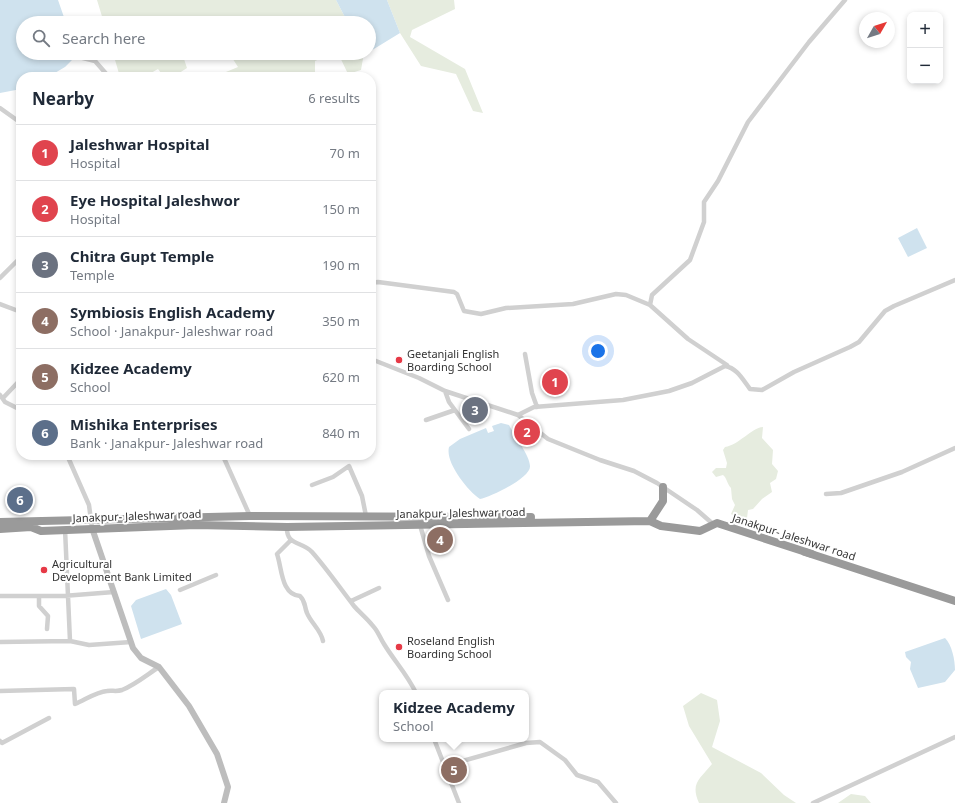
<!DOCTYPE html>
<meta charset="utf-8">
<style>
:root{--surface:#fff;--page:#f2f2f3;--text:#1f2937;--muted:#747a83;--line:#e0e1e3;--accent:#1a73e8}
body{margin:0;font-family:"Noto Sans",sans-serif;background:var(--page);color:var(--text)}
.controls{position:absolute;right:12px;top:12px;display:grid;overflow:hidden;border-radius:8px;box-shadow:0 2px 6px #0003}
.controls button{width:36px;height:36px;display:grid;place-items:center;padding:0;border:0;border-bottom:1px solid var(--line);background:var(--surface);color:var(--text);font:20px sans-serif}
.compass{position:absolute;left:859px;top:12px;width:36px;height:36px;border-radius:50%;background:var(--surface);box-shadow:0 2px 6px #0003;rotate:51deg}
.you{position:absolute;left:598px;top:351px;width:14px;height:14px;margin:-10px;border:3px solid #fff;border-radius:50%;background:#1a73e8;box-shadow:0 0 0 6px #1a73e833}
.badge{display:grid;place-items:center;width:26px;height:26px;border-radius:50%;background:var(--accent);color:#fff;font-size:13px;font-weight:700}
.pin{position:absolute;translate:-50% -50%;border:2px solid #fff;box-shadow:0 1px 4px #0006}
.popup{position:absolute;left:379px;top:690px;width:150px;height:52px;box-sizing:border-box;display:grid;place-content:center;border-radius:8px;background:var(--surface);filter:drop-shadow(0 1px 3px #0005);font-size:13px;white-space:nowrap;color:var(--muted)}
.popup b{font-size:15px;color:var(--text)}
.popup::after{content:'';position:absolute;left:50%;top:100%;margin-left:-8px;border:8px solid transparent;border-top-color:var(--surface)}
.list{margin:0;padding:0;list-style:none}
h2{display:flex;justify-content:space-between;align-items:center;height:52px;margin:0;padding:0 16px;font-size:17px}
h2 small{font-size:13px;font-weight:400;color:var(--muted)}
.list li{display:grid;grid-template-columns:26px 1fr auto;gap:12px;align-items:center;box-sizing:border-box;height:56px;padding:0 16px;border-top:1px solid var(--line)}
.list b{display:block;font-size:15px;white-space:nowrap}
.list p{margin:0;font-size:13px;white-space:nowrap;color:var(--muted)}
.list em{font-size:13px;font-style:normal;color:var(--muted)}
.icon{flex:none;width:22px;height:22px;fill:none;stroke:currentColor;stroke-width:2;stroke-linecap:round;stroke-linejoin:round}
.map{position:relative;flex:none;width:955px;height:803px;overflow:hidden}
.search{position:absolute;background:var(--surface);box-shadow:0 2px 6px #0003;left:16px;top:16px;width:360px;height:44px;display:flex;align-items:center;gap:10px;box-sizing:border-box;padding:0 14px;border-radius:22px;color:var(--muted);font-size:15px}
.panel{position:absolute;background:var(--surface);box-shadow:0 2px 6px #0003;left:16px;top:72px;width:360px;height:388px;border-radius:16px}
.map>svg:first-child{display:block}
.green{fill:#e6ecdf}
.water{fill:#cfe2ee}
.lines{fill:none;stroke-linecap:round;stroke-linejoin:round}
.street{stroke:#d0d0d0;stroke-width:4.5}
.secondary{stroke:#bdbdbd;stroke-width:6}
.highway{stroke:#9a9a9a;stroke-width:8}
.highway-bridge{stroke:#9a9a9a;stroke-width:8}
.poi-dot{fill:#e63946;stroke:#fff;stroke-width:1.5}
.labels{text-anchor:middle;stroke-width:4;stroke-linejoin:round;paint-order:stroke}
.poi-label{font-size:11px;fill:#333;stroke:#fff;text-anchor:start}
.street-label{font-size:11px;fill:#333;stroke:#fff}
</style>
<div class="map">
<svg width="955" height="803" viewBox="0 0 955 803">
<rect width="100%" height="100%" fill="#fff"/>
<path class="green" d="M97,0h239l12,23h-244z
M387,0h67l1,9 -43,21 -2,7 55,32 18,44 -10,-2 -17,-37 -35,-8 -21,-33z
M113,53h69l5,15 -14,9h-9l-6,-8 -14,8h-24z
M229,53h104l-18,8v16h-93l-1,-3 17,-7z
M338,53h26l-3,17 -13,4z
M763,427l-1,11 11,12 -1,14 6,7 -2,8 -6,4 2,9 -10,7 -9,10 -5,1 -1,8 -5,4 -11,-8 4,-9 -3,-6 -1,-11c-4,-4 -4,-10 -8,-13l-7,2 -4,-5 4,-4h10l1,-5 -4,-13 2,-3c14,-2 26,-19 38,-20z
M701,693l16,7 3,21 -8,26 49,26 23,22 12,8h-97c-9,-20 1,-24 13,-39l-23,-38 -6,-20z
M851,794l14,2 6,7h-33z"/>
<path class="water" d="M0,0h58l8,23h-43v30h52l-3,7 -7,7 -17,10h-27v12l-21,4z
M336,0h51l13,33 -31,19v-29h-21z
M917,228l10,20 -19,9 -10,-19z
M501,423l8,2c5,10 21,31 21,41 1,12 -40,31 -50,33 -13,-9 -35,-37 -31,-52l11,-8 26,-11 2,5 6,-2 -2,-5z
M166,589l5,6 11,29 -41,15 -10,-33 5,-6z
M945,638c7,7 10,22 10,32l-10,12 -27,6 -8,-19 1,-7 -5,-5 -1,-5z"/>
<g class="lines">
<path class="street" d="M79,57l16,4 14,16
M0,108l21,15
M0,278l21,-21
M371,283l7,-1 76,10 3,2 7,17 17,3 25,-6 67,-4 43,-10 10,1 24,10 2,-10 38,-35 14,-38v-20l14,-21 30,-59 61,-80 36,-42
M0,304l21,8
M650,305l38,34 39,26
M525,354l7,39 5,14
M371,359l48,19 26,13 73,24 30,24 52,21 34,11 23,12 40,27 16,14
M445,391l4,11 20,27
M0,395l5,7 16,8
M3,398l18,-19
M518,415l16,-8 89,-7 46,-9 23,-8 33,-17c12,2 18,14 25,23l12,1 32,-18 56,-25 9,-5 26,-31 9,-5 61,-26
M426,420l29,-10
M67,455l22,50 3,23
M220,455l3,1 27,60
M312,485l21,-8 16,-11 13,30 4,20
M826,494l15,-1 61,-21 53,-24
M420,525l9,31 19,44
M287,527c-1,19 15,14 25,25 15,17 28,36 42,54 6,7 13,12 19,20 5,5 7,12 11,18 11,18 23,30 32,49
M65,529l5,112 19,4 42,-3
M291,540l-14,14c5,14 4,41 23,42 6,6 4,10 7,17 4,10 14,17 16,28
M180,590l36,-15
M0,596h63l51,-4
M39,597v9l9,10 -1,13
M351,601l28,-13
M0,642l70,-1
M0,691l74,-2 1,15c10,-4 21,-12 32,-13 5,-1 9,1 15,-1 13,-5 26,-16 37,-23
M434,739l25,64
M0,741l2,2 47,-25
M445,766l81,-23 14,-1 25,18 12,15 21,7 18,21
M813,803l142,-66"/>
<path class="secondary" d="M92,528l41,120 8,10 18,9 30,39 28,48 11,33 -4,16"/>
<path class="highway" d="M650,521l13,-20v-14
M0,522l250,-6 281,1
M0,529l31,-2 10,4 155,-6 91,2 363,-6 11,5 39,5 17,-8 95,31"/>
<path class="highway-bridge" d="M805,552l150,49"/>
</g>
<g class="poi-dot">
<circle cx="399" cy="360" r="4"/>
<circle cx="44" cy="570" r="4"/>
<circle cx="399" cy="647" r="4"/>
</g>
<g class="labels">
<g class="poi-label">
<text x="407" y="358">Geetanjali English<tspan x="407" dy="13">Boarding School</tspan></text>
<text x="52" y="568">Agricultural<tspan x="52" dy="13">Development Bank Limited</tspan></text>
<text x="407" y="645">Roseland English<tspan x="407" dy="13">Boarding School</tspan></text>
</g>
<g class="street-label">
<text transform="translate(461 513) rotate(-1)" y="4">Janakpur- Jaleshwar road</text>
<text transform="translate(137 516) rotate(-2)" y="4">Janakpur- Jaleshwar road</text>
<text transform="translate(794 537) rotate(18)" y="4">Janakpur- Jaleshwar road</text>
</g>
</g>
</svg>
<div class="controls">
<button>+</button>
<button>−</button>
</div>
<svg class="compass" viewBox="-18 -18 36 36"><path d="M0-13l5 13h-10z" fill="#e53935"/><path d="M0 13l5-13h-10z" fill="#747a83"/></svg>
<div class="you"></div>
<div class="pin badge" style="left:555px;top:382px;background:#e0444e">1</div>
<div class="pin badge" style="left:527px;top:432px;background:#e0444e">2</div>
<div class="pin badge" style="left:475px;top:410px;background:#6b7280">3</div>
<div class="pin badge" style="left:440px;top:540px;background:#8d6e63">4</div>
<div class="pin badge" style="left:454px;top:770px;background:#8d6e63">5</div>
<div class="popup"><b>Kidzee Academy</b>School</div>
<div class="pin badge" style="left:20px;top:500px;background:#5c6f8a">6</div>
<div class="search"><svg class="icon" aria-label="search" viewBox="0 0 24 24"><circle cx="10" cy="10" r="6"/><path d="M15 15l6 6"/></svg>Search here</div>
<section class="panel">
<h2>Nearby<small>6 results</small></h2>
<ul class="list">
<li><span class="badge" style="background:#e0444e">1</span><div><b>Jaleshwar Hospital</b><p>Hospital</p></div><em>70 m</em></li>
<li><span class="badge" style="background:#e0444e">2</span><div><b>Eye Hospital Jaleshwor</b><p>Hospital</p></div><em>150 m</em></li>
<li><span class="badge" style="background:#6b7280">3</span><div><b>Chitra Gupt Temple</b><p>Temple</p></div><em>190 m</em></li>
<li><span class="badge" style="background:#8d6e63">4</span><div><b>Symbiosis English Academy</b><p>School · Janakpur- Jaleshwar road</p></div><em>350 m</em></li>
<li><span class="badge" style="background:#8d6e63">5</span><div><b>Kidzee Academy</b><p>School</p></div><em>620 m</em></li>
<li><span class="badge" style="background:#5c6f8a">6</span><div><b>Mishika Enterprises</b><p>Bank · Janakpur- Jaleshwar road</p></div><em>840 m</em></li>
</ul>
</section>
</div>
